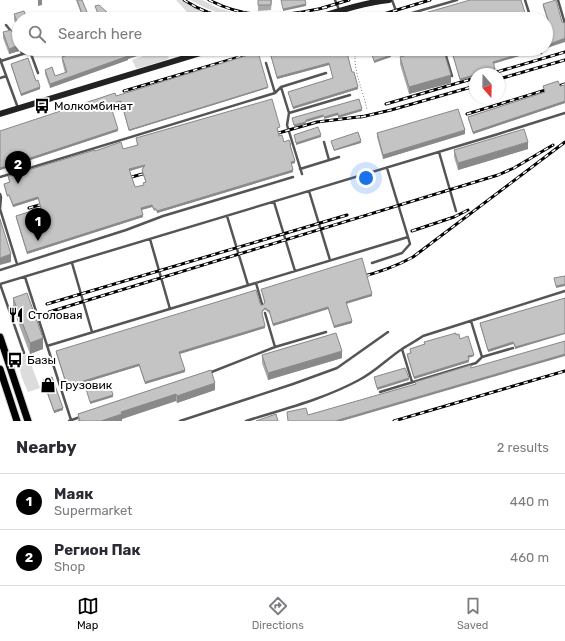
<!DOCTYPE html>
<meta charset="utf-8">
<style>
:root{--surface:#fff;--page:#f2f2f3;--text:#2b2b33;--muted:#7c7c81;--line:#e1e1e2;--accent:#000}
body{margin:0;font-family:Rubik,sans-serif;background:var(--page);color:var(--text)}
.compass{position:absolute;left:469px;top:68px;width:36px;height:36px;border-radius:50%;background:var(--surface);box-shadow:0 1px 3px #0004;rotate:160deg}
.you{position:absolute;left:366px;top:178px;width:14px;height:14px;margin:-10px;border:3px solid #fff;border-radius:50%;background:#1a73e8;box-shadow:0 0 0 6px #1a73e833}
.badge{display:grid;place-items:center;width:26px;height:26px;border-radius:50%;background:var(--accent);color:#fff;font-size:13px;font-weight:700}
.pin{position:absolute;translate:-50% -33px;filter:drop-shadow(0 1px 2px #0008)}
.pin::after{content:'';position:absolute;top:21px;width:14px;height:12px;background:inherit;clip-path:polygon(0 0,100% 0,50% 100%)}
.list{margin:0;padding:0;list-style:none}
h2{display:flex;justify-content:space-between;align-items:center;height:52px;margin:0;padding:0 16px;font-size:17px}
h2 small{font-size:13px;font-weight:400;color:var(--muted)}
.list li{display:grid;grid-template-columns:26px 1fr auto;gap:12px;align-items:center;box-sizing:border-box;height:56px;padding:0 16px;border-top:1px solid var(--line)}
.list b{display:block;font-size:15px;white-space:nowrap}
.list p{margin:0;font-size:13px;white-space:nowrap;color:var(--muted)}
.list em{font-size:13px;font-style:normal;color:var(--muted)}
.icon{flex:none;width:22px;height:22px;fill:none;stroke:currentColor;stroke-width:2;stroke-linecap:round;stroke-linejoin:round}
.map{position:relative;flex:none;width:565px;height:421px;overflow:hidden}
.search{position:absolute;background:var(--surface);box-shadow:0 1px 3px #0004;left:12px;right:12px;top:12px;height:44px;display:flex;align-items:center;gap:10px;box-sizing:border-box;padding:0 14px;border-radius:22px;color:var(--muted);font-size:15px}
.sheet{height:164px;background:var(--surface)}
nav{display:flex;justify-content:space-around;align-items:center;box-sizing:border-box;height:56px;border-top:1px solid var(--line);background:var(--surface);font-size:11px;color:var(--muted)}
nav a{display:grid;justify-items:center;gap:2px}
nav .on{color:var(--accent)}
.map>svg:first-child{display:block}
.green{fill:#dcdcdc}
.lines{fill:none;stroke-linecap:round;stroke-linejoin:round}
.primary-casing{stroke:#dbdbdb;stroke-width:9}
.path{stroke:#777;stroke-width:1;stroke-dasharray:1 2;stroke-linecap:butt}
.lane{stroke:#555;stroke-width:2.5}
.secondary{stroke:#222;stroke-width:6}
.primary{stroke:#000;stroke-width:7}
.rail-casing{stroke:#000;stroke-width:3}
.rail{stroke:#fff;stroke-width:1.5;stroke-dasharray:4.5;stroke-linecap:butt}
.wall{fill:#a9a9a9;fill-rule:evenodd}
.shaded-wall{fill:#898989}
.building{fill:#c4c4c4;stroke:#898989;fill-rule:evenodd}
.labels{text-anchor:middle;stroke-width:4;stroke-linejoin:round;paint-order:stroke}
.poi-label{font-size:12px;fill:#000;stroke:#fff;text-anchor:start}
</style>
<div class="map">
<svg width="565" height="421" viewBox="0 0 565 421">
<rect width="100%" height="100%" fill="#fff"/>
<path class="green" d="M176,0h5l11,7 28,12h-30l-4,-8z
M190,0h12l16,8 35,10c-16,4 -49,-10 -63,-18z
M163,49l6,9 -3,2 -27,8h-3l-4,-8z
M27,354l13,34 -12,4 -6,-14 -5,-20z"/>
<g class="lines">
<g class="primary-casing">
<path id="primary" d="M0,337l28,84
M0,369l17,52"/>
</g>
<path class="path" d="M355,58c0,10 3,20 6,30 2,7 5,15 6,22"/>
<path class="lane" d="M335,0l8,19
M392,0l7,19
M525,0l6,19
M558,0l7,24
M398,17l59,-17
M6,25l10,12 3,7
M21,49l1,5
M353,49l2,6 21,-6
M408,49l3,8 1,-1
M444,49l8,27
M540,49l1,4
M0,59l18,49
M1,61l28,-9 2,2 7,19
M266,63l9,30
M0,78l6,-2
M281,87l8,26 -2,12 15,49
M289,113l61,-18
M324,142l5,18
M439,152l17,59
M300,169l39,-12
M0,177l275,-84 6,-6 45,-14
M309,191l21,69
M0,194l1,3 -1,12 17,55
M274,202l21,69
M227,216l21,69
M150,239l20,70
M72,263l20,69
M372,263l30,-10 8,-9 -2,-7
M0,270l126,-40 37,-14 130,-39
M25,277l46,143
M256,283l6,21
M0,284l495,-149 70,-22
M0,284l24,69
M265,313l10,34
M471,321l11,36 31,-9
M47,346l361,-109 -21,-69
M402,349l10,33
M209,373l66,-26 51,-15
M380,392l96,-29 6,-6
M69,421l11,-4
M180,421l113,-37 44,-16 51,-36
M246,421c38,-12 78,-22 113,-41 16,-8 28,-21 43,-31 6,-4 14,-8 21,-13l142,-45"/>
<path class="secondary" d="M313,19c26,-8 50,-16 76,-19
M0,114l214,-65"/>
<use href="#primary" class="primary"/>
<g class="rail-casing">
<path id="rail" d="M184,0c15,10 32,16 49,19
M209,0c41,21 75,17 118,7
M322,8l27,-8
M367,19l63,-19
M490,74l75,-22
M499,79l66,-19
M124,91l142,-42
M386,104l89,-26
M467,114l98,-30
M361,117l30,-7 84,-24
M268,136l49,-14 49,-6
M121,180l32,-9
M29,208l21,-6
M412,231l42,-14 14,-7
M357,278c20,-5 38,-11 56,-21l152,-115
M47,304l300,-89
M49,312l449,-137 16,-7 39,-23
M394,421l171,-50"/>
</g>
<use href="#rail" class="rail"/>
</g>
<path class="wall" d="M76,0h6l8,19h-7z
M258,0h14l-1,10 -13,1z
M543,4l19,18 -15,26 -1,-3v-15l4,-1 -7,-22z
M14,14l5,5v19l-3,-5 1,-6 -3,-7z
M3,32l16,19 -10,3 -6,-16z
M158,49l-30,10v1l-78,28 -5,-14v-4l10,6 10,-3 -3,-12v-4l51,-1z
M269,49h77l6,23 6,17 -65,20 -5,-17 45,-14 -4,-13 -52,14z
M451,49h85v2l-42,12 1,8 -11,3h-9l-15,7z
M400,57l51,26 -42,11 -9,-30z
M11,64l25,17 4,8 -19,7 -10,-30z
M565,85v18l-92,31 -5,-15v-2l77,-25 -2,-6h17z
M268,88l-139,43 -8,-28 -11,3 8,25 -118,39v-39l116,-35z
M277,129l2,7 5,6 7,5 4,16 -4,1 2,8 -136,41 -1,-3 -2,1 -2,-4 -10,3 1,7 -116,37 -11,-36v-2l25,-8 -3,-9 -25,8 -4,-11 -2,1 -3,-12v-1l5,-2 -1,-6 87,-25 28,-2 14,-4 -1,-7 144,-9zM144,167l-2,3v2l4,11 -2,2 -9,2 -5,-16z
M377,133l88,1 -82,25 -6,-22z
M528,149l-70,21 -4,-13v-7z
M261,289l111,7 -26,7 6,20 -18,5 -6,-19 -55,17 -4,-14 -1,1 -1,-2 -2,-1 -2,1 -1,3 3,14 -85,26 5,18 -40,12 -6,-18 -72,22 -11,-35v-2l204,-48 1,2h2l1,-3z
M13,298l30,51 -13,5 -17,-45z
M565,298l-50,51v-2l-2,-3 -25,8 -8,-27v-2z
M456,335l4,4 14,17 -6,2 1,4 -55,17 -7,-23v-2l3,-1v-4l14,-5v-2z
M262,355l80,3 -74,22 -6,-17z
M211,370l4,20 -38,13 -1,-2 -54,18v2h-44v-7z
M43,380l20,30 -9,3 -11,-31z"/>
<path class="shaded-wall" d="M38,0h4v5l-4,1z
M306,4v2l-23,5v-2z
M526,16v1l-6,2h-6z
M565,38v4l-18,6v-3z
M19,45v6l-10,3v-5z
M145,49h13l-30,10v1l-78,28v-4z
M536,49v2l-43,13v-2z
M391,55v2l-17,6v-2z
M329,63v2l-52,14v-2z
M495,69v2l-11,3h-7z
M451,75v8l-42,11v-7z
M475,75v1l-15,5v-2z
M40,87v2l-19,7v-2z
M268,87v1l-139,43v-1z
M358,87v2l-65,20v-2z
M121,101v2l-11,3v-2z
M565,101v2l-92,31v-2z
M362,109v2l-24,7v-2z
M338,113v2l-14,4v-2z
M323,115v2l-17,5v2l-12,3v-2l12,-5z
M118,129v2l-118,39v-2z
M465,130v4l-82,25v-4z
M321,135v2l-25,8v-2z
M361,141v2l-27,8v-1z
M528,142v7l-70,21v-7z
M295,161v2l-4,1v-2z
M145,165v1l-16,5v-2z
M293,170v2l-136,41v-2z
M38,197v2l-25,8v-2z
M152,205v2l-11,3v-2z
M143,215v2l-116,37v-2z
M11,254v8l-11,3v-7z
M565,284v2l-9,2v-2z
M372,294v2l-26,8v-2z
M328,307v2l-55,17v-2z
M352,321v2l-18,5v-2z
M265,326v2l-86,26v-2z
M565,333v1l-50,15v-2z
M43,338v11l-13,5v-11z
M513,342v2l-25,8v-2z
M342,351v7l-74,22v-7z
M565,354v2l-223,65h-7z
M474,355v1l-6,2v-2z
M469,360v2l-55,17v-2z
M139,364v2l-72,22v-2z
M185,370v2l-40,12v-2z
M409,378v2l-32,10v-2z
M215,383v7l-38,13v-7z
M176,394v7l-54,18v2h-21l20,-9z
M113,395v2l-23,7v-2z
M63,408v2l-9,3v-2z"/>
<path class="building" d="M77,0h5l8,19h-6z
M258,0h13v5h-13z
M281,0h24l1,4 -23,5z
M470,0h51l5,16 -12,3h-103v-2z
M556,0l6,22 3,1v15l-18,7 -1,-3v-12l5,-1 -8,-25z
M99,5l9,8 2,6h-10l-5,-13z
M24,11l3,8h-8v13l-3,-4 3,-1 -5,-13z
M11,30l7,11 1,4 -10,4 -6,-17z
M85,49h26l2,7 20,-7h12l-17,6v1l-78,28 -5,-14 7,-3 3,9 12,-4 -5,-15z
M269,49h77l6,23h2l4,15 -65,20 -5,-15 45,-14 -4,-15 -52,14z
M378,49h10l3,6 -17,6 -3,-10z
M430,49h13l8,26 -42,12 -9,-30z
M451,49h85l-43,13 2,7 -18,5h-2v1l-15,4z
M258,52l10,35 -139,43 -8,-29 -11,3 8,25 -118,39v-37l115,-38 1,3z
M28,58l8,23 2,-1 2,7 -19,7 -10,-30z
M558,81l2,5 5,-1v16l-92,31 -5,-15 77,-25 -2,-6z
M272,99l8,28 -3,1 2,8 3,-1 2,7 5,-2 2,5h-1l5,16 -4,1 2,8 -136,41 -1,-2h-2l-2,-4 -11,3 2,7 -116,37 -11,-36 25,-8 -3,-11 -25,8 -4,-10h-2l-3,-11 6,-2 -2,-6 87,-26v1l26,-9 2,7 15,-4 -2,-7zM145,165l-3,5 4,12 -3,1 1,2 -9,2 -6,-18z
M359,99l3,10 -24,7v-3l-14,4 -1,-2 -17,5v2l-12,3 -2,-7z
M458,109l7,21 -82,25 -6,-22z
M318,127l3,8 -25,8 -2,-8z
M524,129l4,13 -70,21 -4,-13z
M358,132l3,9 -27,9 -3,-9z
M0,219l11,35 -11,4z
M362,258l10,36 -26,8 6,19 -18,5 -6,-19 -55,17 -4,-14 -1,1 -1,-2 -2,-1 -2,2 -1,2v1l3,13 -86,26 6,18 -40,12 -6,-18 -72,22 -11,-35 200,-61 4,13 1,2h2l2,-3 -4,-13h1z
M565,276v8l-9,2 -2,-8z
M27,293l16,45 -13,5 -17,-45z
M565,298v35l-50,14v-2l-2,-3 -25,8 -8,-27z
M336,333l6,18 -74,22 -6,-18z
M456,333v2l3,-1 1,5 8,-3 6,19 -6,1 1,4 -55,17 -7,-23 4,-1 -1,-4 15,-5 -1,-2z
M565,341v13l-230,67h-47l-1,-9 19,-4 2,7 108,-31 -1,-2 56,-17v3z
M405,368l4,10 -32,10 -3,-11z
M211,370l4,13 -38,13 -1,-2 -55,18 1,2 -21,7h-21l-2,-7z
M52,377l11,31 -9,3 -11,-31z
M109,382l4,13 -23,7 -4,-13z
M276,414l2,7h-22z"/>
<defs>
<g id="bus-bare" transform="scale(1.2)"><path d="M-5-6H5V4H4V6H2V4H-2V6H-4V4H-5ZM-3.5-4V0h7V-4ZM-3.5 1.2v1.5H-2V1.2ZM2 1.2v1.5H3.5V1.2Z" fill="#000" stroke="#fff" stroke-width="2.5" paint-order="stroke"/></g>
<g id="restaurant-bare" transform="scale(1.2)"><path d="M-5-6h1v4h1v-4h1v4h1v-4h1v5L-1.5 .5V6h-2V.5L-5-1ZM5-6V6H3V1.5H1.5Q1.5-4 5-6Z" fill="#000" stroke="#fff" stroke-width="2.5" paint-order="stroke"/></g>
<g id="shop-bare" transform="scale(1.2)"><path d="M-5-2.5h2.3a2.7 3.5 0 0 1 5.4 0H5L5.5 6h-11ZM-1.5-2.5h3a1.5 2.3 0 0 0-3 0Z" fill="#000" stroke="#fff" stroke-width="2.5" paint-order="stroke"/></g>
</defs>
<g fill-rule="evenodd">
<use href="#bus-bare" x="42" y="106"/>
<use href="#restaurant-bare" x="16" y="315"/>
<use href="#bus-bare" x="15" y="360"/>
<use href="#shop-bare" x="48" y="385"/>
</g>
<g class="labels">
<g class="poi-label">
<text x="54" y="110">Молкомбинат</text>
<text x="28" y="319">Столовая</text>
<text x="27" y="364">Базы</text>
<text x="60" y="389">Грузовик</text>
</g>
</g>
</svg>
<svg class="compass" viewBox="-18 -18 36 36"><path d="M0-13l5 13h-10z" fill="#e53935"/><path d="M0 13l5-13h-10z" fill="#7c7c81"/></svg>
<div class="you"></div>
<div class="pin badge" style="left:38px;top:241px">1</div>
<div class="pin badge" style="left:18px;top:184px">2</div>
<div class="search"><svg class="icon" aria-label="search" viewBox="0 0 24 24"><circle cx="10" cy="10" r="6"/><path d="M15 15l6 6"/></svg>Search here</div>
</div>
<section class="sheet">
<h2>Nearby<small>2 results</small></h2>
<ul class="list">
<li><span class="badge">1</span><div><b>Маяк</b><p>Supermarket</p></div><em>440 m</em></li>
<li><span class="badge">2</span><div><b>Регион Пак</b><p>Shop</p></div><em>460 m</em></li>
</ul>
</section>
<nav>
<a class="on"><svg class="icon" aria-label="map" viewBox="0 0 24 24"><path d="M3 6l6-2 6 2 6-2v14l-6 2-6-2-6 2zM9 4v14M15 6v14"/></svg>Map</a>
<a><svg class="icon" aria-label="directions" viewBox="0 0 24 24"><path d="M12 3l9 9-9 9-9-9zM9 14v-3h6M13 9l2 2-2 2"/></svg>Directions</a>
<a><svg class="icon" aria-label="saved" viewBox="0 0 24 24"><path d="M7 4h10v16l-5-4-5 4z"/></svg>Saved</a>
</nav>
